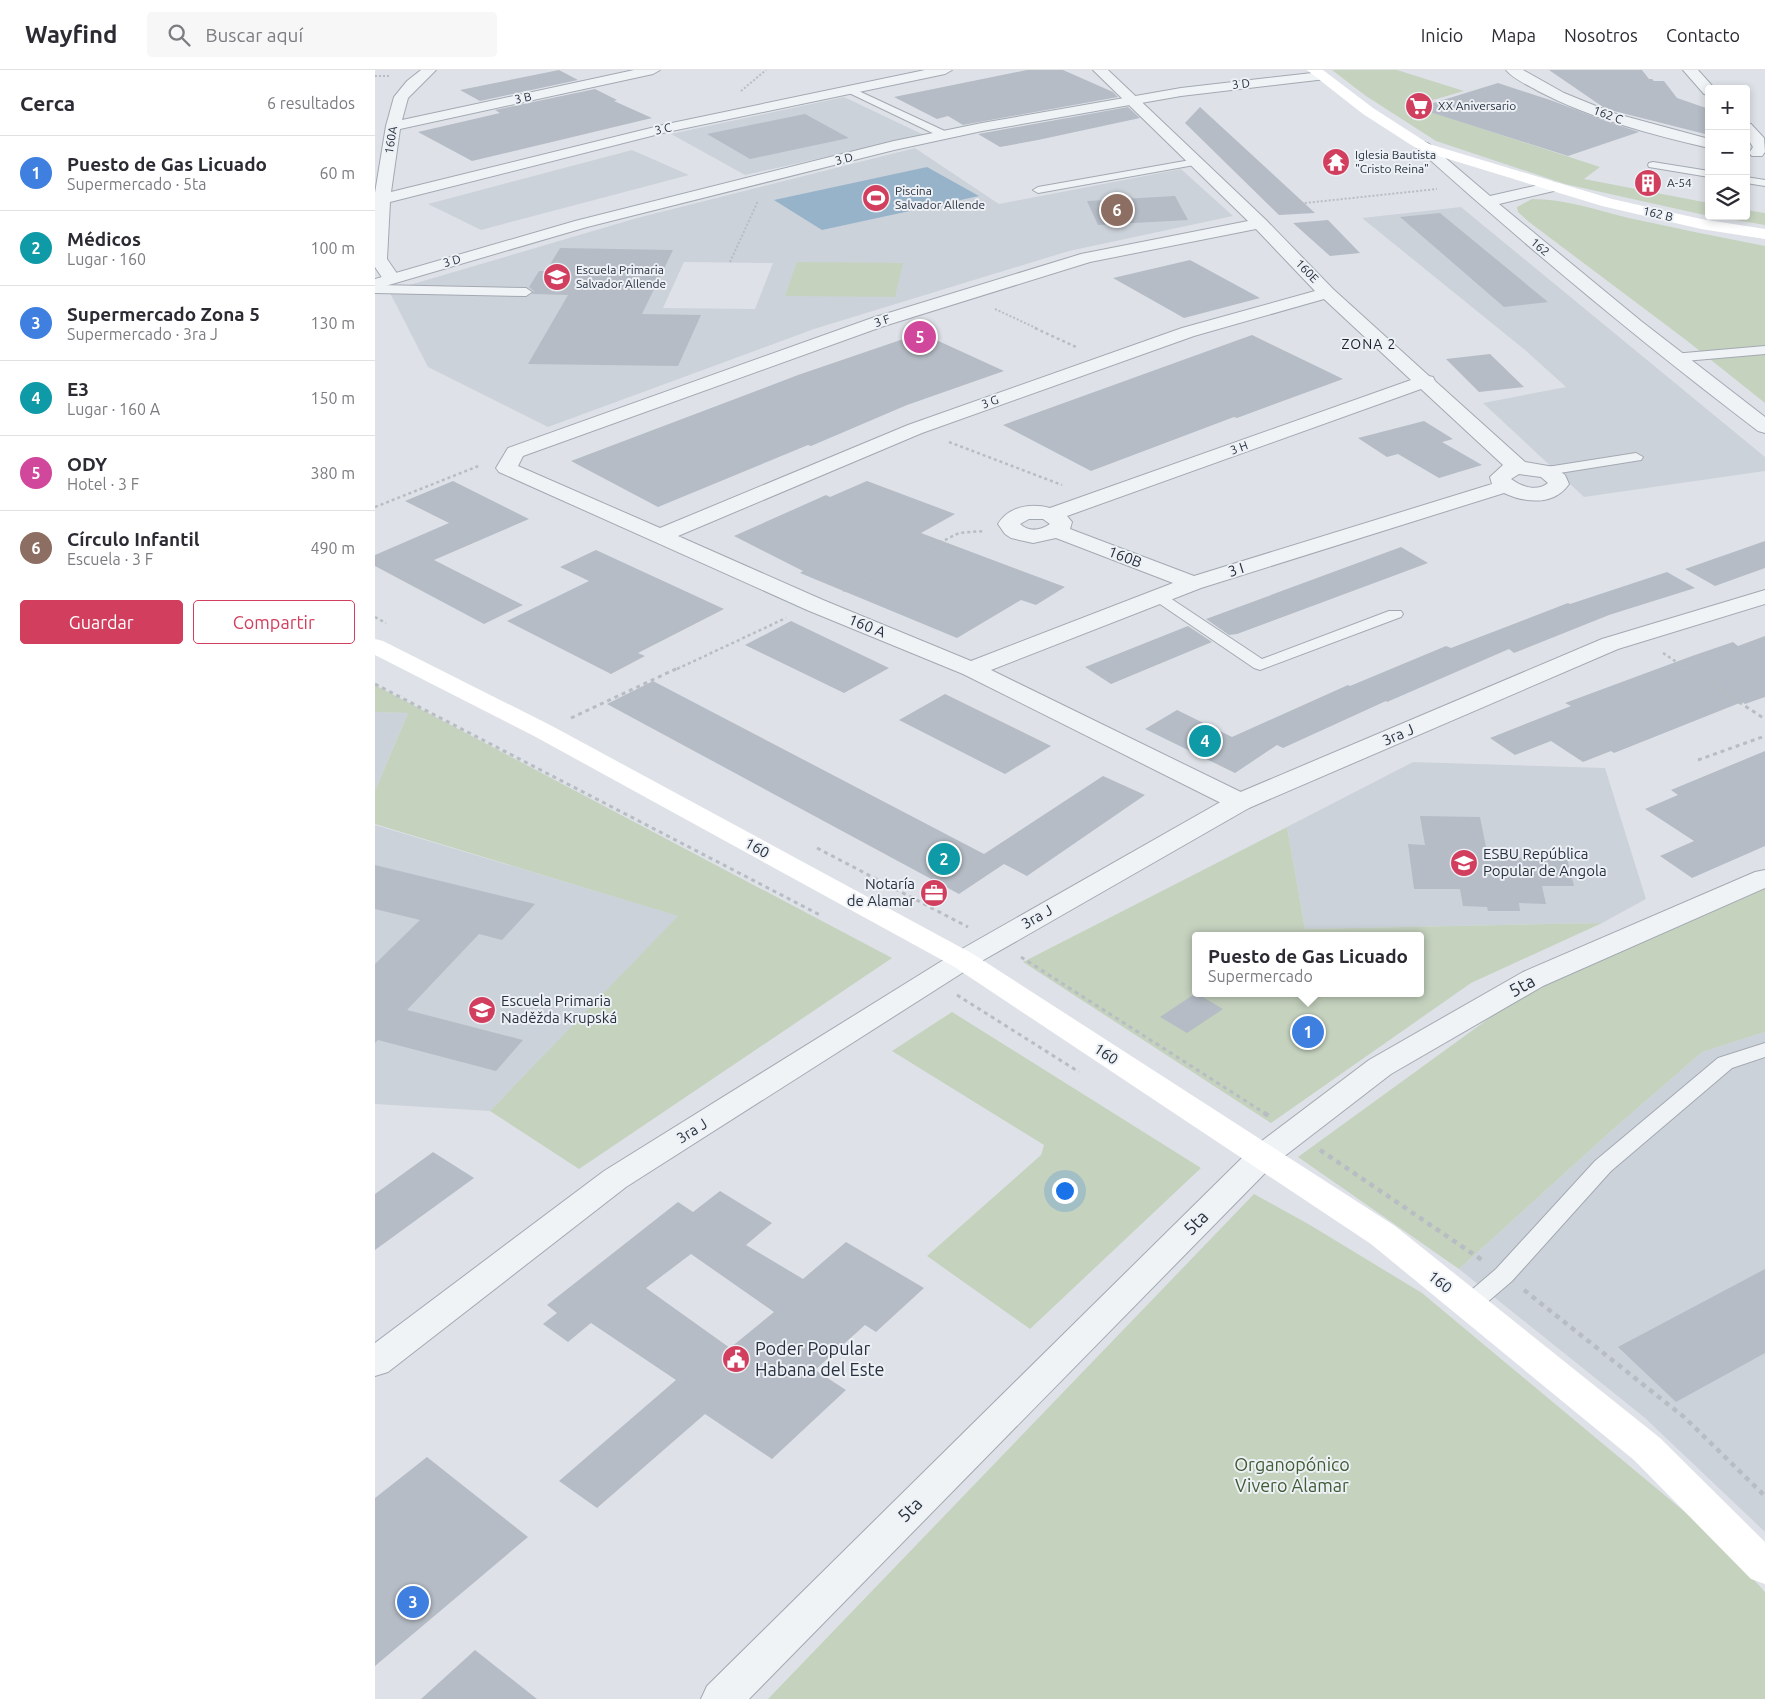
<!DOCTYPE html>
<html lang="es">
<meta charset="utf-8">
<style>
:root{--surface:#fff;--page:#f7f7f7;--text:#2b2b33;--muted:#7c7c81;--line:#e1e1e2;--accent:#d13e5e}
body{margin:0;font-family:Ubuntu,sans-serif;background:var(--page);color:var(--text)}
.controls{position:absolute;right:15px;top:15px;display:grid;overflow:hidden;border-radius:5px;box-shadow:0 2px 8px #0003}
.controls button{width:45px;height:45px;display:grid;place-items:center;padding:0;border:0;border-bottom:1px solid var(--line);background:var(--surface);color:var(--text);font:25px sans-serif}
.you{position:absolute;left:689px;top:1120px;width:18px;height:18px;margin:-12px;border:4px solid #fff;border-radius:50%;background:#1a73e8;box-shadow:0 0 0 8px #1a73e833}
.badge{display:grid;place-items:center;width:32px;height:32px;border-radius:50%;background:var(--accent);color:#fff;font-size:16px;font-weight:700}
.pin{position:absolute;translate:-50% -50%;border:2px solid #fff;box-shadow:0 1px 5px #0006}
.popup{position:absolute;left:817px;top:862px;width:232px;height:65px;box-sizing:border-box;display:grid;place-content:center;border-radius:5px;background:var(--surface);filter:drop-shadow(0 1px 4px #0005);font-size:16px;white-space:nowrap;color:var(--muted)}
.popup b{font-size:19px;color:var(--text)}
.popup::after{content:'';position:absolute;left:50%;top:100%;margin-left:-10px;border:10px solid transparent;border-top-color:var(--surface)}
.list{margin:0;padding:0;list-style:none}
h2{display:flex;justify-content:space-between;align-items:center;height:65px;margin:0;padding:0 20px;font-size:21px}
h2 small{font-size:16px;font-weight:400;color:var(--muted)}
.list li{display:grid;grid-template-columns:32px 1fr auto;gap:15px;align-items:center;box-sizing:border-box;height:75px;padding:0 20px;border-top:1px solid var(--line)}
.list b{display:block;font-size:19px;white-space:nowrap}
.list p{margin:0;font-size:16px;white-space:nowrap;color:var(--muted)}
.list em{font-size:16px;font-style:normal;color:var(--muted)}
.actions{display:flex;gap:10px;padding:15px 20px}
.actions a{flex:1;padding:11px 0;border:1px solid var(--accent);border-radius:5px;text-align:center;font-size:18px;color:var(--accent)}
.actions .main{background:var(--accent);color:#fff}
.icon{flex:none;width:28px;height:28px;fill:none;stroke:currentColor;stroke-width:2;stroke-linecap:round;stroke-linejoin:round}
.map{position:relative;flex:none;width:1390px;height:1629px;overflow:hidden}
header{display:flex;align-items:center;gap:30px;box-sizing:border-box;height:70px;padding:0 25px;background:var(--surface);border-bottom:1px solid var(--line)}
header strong{font-size:24px}
nav{display:flex;gap:28px;margin-inline-start:auto;font-size:18px}
.search{width:350px;height:45px;background:var(--page);display:flex;align-items:center;gap:12px;box-sizing:border-box;padding:0 18px;border-radius:5px;color:var(--muted);font-size:19px}
main{display:flex}
aside{flex:1;background:var(--surface)}
.map>svg:first-child{display:block}
.built{fill:#ccd2da;fill-rule:evenodd}
.green{fill:#c5d2be;fill-rule:evenodd}
.water{fill:#97b3c9}
.building{fill:#b5bcc5;fill-rule:evenodd}
.lines{fill:none;stroke-linecap:round;stroke-linejoin:round}
.service-casing{stroke:#a3a9b2;stroke-width:2}
.minor-casing{stroke:#a3a9b2;stroke-width:2}
.tertiary-casing{stroke:#a3a9b2;stroke-width:2}
.path-far3{stroke:#b8bdc3;stroke-width:2;stroke-dasharray:2 2;stroke-linecap:butt}
.path-far2{stroke:#b8bdc3;stroke-width:2.5;stroke-dasharray:3 3;stroke-linecap:butt}
.path-far1{stroke:#b8bdc3;stroke-width:3;stroke-dasharray:4 4;stroke-linecap:butt}
.path{stroke:#b8bdc3;stroke-width:4.5;stroke-dasharray:5 5;stroke-linecap:butt}
.service{fill:#f0f3f6;fill-rule:evenodd}
.minor{fill:#f0f3f6;fill-rule:evenodd}
.tertiary{fill:#f0f3f6;fill-rule:evenodd}
.secondary{fill:#fff;fill-rule:evenodd}
.labels{text-anchor:middle;stroke-width:4;stroke-linejoin:round;paint-order:stroke}
.far-street-label{font-size:12px;fill:#27313f;stroke:#edf1f5}
.far-poi-label{font-size:12px;fill:#27313f;stroke:#edf1f5;text-anchor:start}
.far-neighbourhood-label{font-size:14px;letter-spacing:1px;fill:#19222f;stroke:#edf1f5}
.street-label{font-size:15px;fill:#27313f;stroke:#edf1f5}
.poi-label{font-size:15px;fill:#27313f;stroke:#edf1f5;text-anchor:start}
.near-street-label{font-size:18px;fill:#27313f;stroke:#edf1f5}
.near-poi-label{font-size:18px;fill:#27313f;stroke:#edf1f5;text-anchor:start}
.near-park-label{font-size:18px;fill:#3e5b33;stroke:#edf1f5}
</style>
<header>
<strong>Wayfind</strong>
<div class="search"><svg class="icon" aria-label="search" viewBox="0 0 24 24"><circle cx="10" cy="10" r="6"/><path d="M15 15l6 6"/></svg>Buscar aquí</div>
<nav><a>Inicio</a><a>Mapa</a><a>Nosotros</a><a>Contacto</a></nav>
</header>
<main>
<aside>
<h2>Cerca<small>6 resultados</small></h2>
<ul class="list">
<li><span class="badge" style="background:#3f7fe0">1</span><div><b>Puesto de Gas Licuado</b><p>Supermercado · 5ta</p></div><em>60 m</em></li>
<li><span class="badge" style="background:#0f9aa8">2</span><div><b>Médicos</b><p>Lugar · 160</p></div><em>100 m</em></li>
<li><span class="badge" style="background:#3f7fe0">3</span><div><b>Supermercado Zona 5</b><p>Supermercado · 3ra J</p></div><em>130 m</em></li>
<li><span class="badge" style="background:#0f9aa8">4</span><div><b>E3</b><p>Lugar · 160 A</p></div><em>150 m</em></li>
<li><span class="badge" style="background:#d1479c">5</span><div><b>ODY</b><p>Hotel · 3 F</p></div><em>380 m</em></li>
<li><span class="badge" style="background:#8d6e63">6</span><div><b>Círculo Infantil</b><p>Escuela · 3 F</p></div><em>490 m</em></li>
</ul>
<div class="actions"><a class="main">Guardar</a><a>Compartir</a></div>
</aside>
<div class="map">
<svg width="1390" height="1629" viewBox="0 0 1390 1629">
<rect width="100%" height="100%" fill="#dee2e8"/>
<path class="built" d="M469,27l80,38 -179,40 -74,-41z
M540,78l84,56 182,-35 52,47 -164,35 -255,78 -266,98 -120,-60 -39,-76 248,-73zM309,192l89,1 -18,46 -92,-1z
M257,80l57,25 -208,55 -53,-26z
M1086,137l304,250v14l-181,26 -101,-94 83,-16 -41,-37 -163,-132z
M0,642l33,1 -33,78z
M1038,692l192,6 41,131 -44,24 -297,6 -18,-102z
M0,755l304,91 -189,195 -115,-7z
M1390,962v500l-120,-114 -186,-149 151,-137 92,-80z"/>
<path class="green" d="M957,0h65l67,21 -52,15 188,61 -16,12 125,24v13l-144,-32 -129,-43 -70,-45z
M1157,129c33,0 65,11 97,19 45,10 91,19 136,28v157l-79,-63 -157,-118 -11,-10 -1,-5z
M1371,140l19,3v12l-53,-9h34z
M422,192l106,1 -8,34 -110,-1z
M0,615l517,273 -313,211 -89,-58 188,-195 -303,-92v-33l33,-78 -33,-1z
M912,757l18,102 297,-6 -131,60 -200,140 -248,-161zM820,866h226v57h-226z
M1390,808v154l-63,20 -92,80 -151,137 -161,-112 230,-167z
M577,942l249,156 -171,161 -103,-73 114,-101 3,-10 -152,-94z
M879,1124l56,31 112,68 294,245 49,54v107h-997z"/>
<path class="water" d="M552,97l52,29 -157,34 -48,-30z"/>
<path class="building" d="M184,0l19,10 -98,21 -20,-11z
M652,0h36l50,22 5,5 -155,28 -15,-9 -11,3 -43,-22z
M1174,0h93l7,9h3l2,2h10l13,17 32,11v26l-95,-24 -11,-4z
M1123,13l55,18 47,18 39,13 -71,24 -151,-48z
M220,19l22,11 -3,1 38,17 -180,43 -54,-29 82,-19 -5,-3z
M753,37l12,11 -102,22 -38,7 -22,-13z
M825,37l115,106 -36,2 -94,-92z
M430,44l44,24 -99,21 -43,-25z
M800,126l13,24 -90,5 -11,-24z
M1065,143l108,89 -44,5 -104,-90z
M953,150l32,33 -30,3 -37,-33z
M185,178l113,2 -31,64 59,1 -23,51 -150,-2 40,-69 -36,-1 2,-3 -5,-4 10,-16h7z
M815,190l70,38 -76,20 -71,-40z
M546,263l83,38 -97,34 -96,41 -3,-1 -150,62 -87,-46 227,-86z
M877,265l91,44 -106,39 -3,-1 -143,54 -88,-46z
M1115,284l34,33 -45,5 -33,-33z
M1049,351l29,18 -11,3 40,23 -43,13 -41,-24 -11,3 -29,-19z
M78,411l76,38 -95,41 89,45 -39,19 -109,-58v-11l74,-32 -44,-22z
M492,411l88,33 -34,19 144,54 -29,18 -15,-5 -64,38 -157,-65 3,-2 -69,-35 92,-41 4,2z
M1390,471v27l-50,18 -30,-17z
M1026,477l27,16 -191,71 -8,1 -23,-16z
M221,480l128,59 -86,44 7,3 -34,18 -104,-53 82,-40 -29,-14z
M1292,502l28,16 -86,27 -95,38 -5,-4 -122,53 -1,-1 -103,47 -6,-3 -42,28 -90,-44 32,-19 55,27 116,-52 2,1 96,-40 5,2 117,-45 2,1z
M416,551l98,47 -45,25 -99,-48z
M813,556l24,16 -101,42 -26,-17z
M1390,566v61l-20,7 -3,-2 -128,51 -3,-2 -28,11 -32,-21 -36,14 -25,-17 81,-32 -6,-3 127,-47 41,-14 5,4z
M278,611l331,173 119,-78 42,19 -118,81 -23,-12 -45,30 -352,-190z
M570,624l106,52 -46,28 -106,-54z
M1390,681v95l-73,32 -32,-22 34,-15 -49,-32 33,-14 -7,-5z
M1045,746l60,1 8,40 79,1 7,28h-32l4,18 -27,-1 1,8h-32l-1,-4 -24,-1 -3,-17h-46l-6,-45 17,1z
M0,795l160,39 -33,36 -23,-6 -72,76 116,30 -27,31 -118,-31 -3,3v-79l45,-44 -45,-11z
M821,923l27,16 -36,24 -27,-16z
M58,1082l41,26 -99,72v-56z
M345,1121l52,32 -26,22 57,34 43,-37 78,46 -48,44 -11,-7 -50,45 31,20 -74,69 -67,-45 -108,94 -38,-27 117,-101 -85,-57 -23,19 -25,-18 14,-11 -10,-8 131,-103 15,10zM316,1184l83,58 -44,36 -84,-60z
M1390,1199v84l-89,49 -58,-55z
M52,1387l101,80 -153,129v-168z
M100,1580l62,49h-116z"/>
<g class="lines">
<g class="service-casing">
<path id="service" d="M475,17l99,46 1,2 -5,3 -4,-1 -94,-45 -2,-2z
M821,89l4,1 1,2 -1,2 -162,29 -5,-3 5,-3z
M1278,92l56,9v6l-60,-10 -1,-2 1,-2z
M1371,107l19,3v6l-19,-3z
M0,215l151,3 6,4 -6,4 -151,-3z
M1390,276v8l-92,8 -6,-4 6,-4z
M1261,383l7,4 -2,3 -94,15 -7,-4 7,-4z
M784,522l5,2 98,65 127,-48h12l2,3 -2,3 -141,53 -6,-2 -100,-68 -3,-3 3,-3z
M1390,973v14l-33,11 -121,103 -99,110 -35,30 -8,3 -8,-3 -4,-6 4,-6 35,-30 99,-108 123,-103z"/>
</g>
<g class="minor-casing">
<path id="minor" d="M46,0h15l-28,28 -6,22 232,-50h26l-7,4 -253,55 -9,63 276,-68 258,-54h27l-7,4 -278,58 -277,70 -3,57 13,19 -3,4 -6,1 -6,-1 -10,-15v-74l11,-67 8,-29 13,-16z
M718,0h15l158,150 67,69 96,87 4,1 2,4 90,81 29,5 11,8 4,9c-15,22 -43,19 -65,9l-303,95 -210,82 258,126 4,6 -4,6 -9,2 -9,-2 -268,-134 -156,-64 -308,-138 -3,-4 12,-20 364,-130 209,-64 167,-33zM881,159l59,62 -133,37 -274,97 -248,103 -142,-62 5,-10 361,-130 206,-64zM949,229l87,81 -361,128c-19,-5 -41,-2 -52,16l7,10 6,4 22,5 23,-5 117,45 -202,78 -148,-61 -145,-64 244,-103 272,-97zM1046,319l82,76 -13,12 2,7 -298,92 -124,-47 2,-7 -5,-6zM1144,404l22,3 7,6c-11,9 -26,4 -37,-4zM654,449h14l7,5c-11,7 -21,8 -30,0z
M1131,0h17l41,23 49,20 96,26v9c-59,-14 -117,-29 -171,-57 -10,-6 -25,-12 -32,-21z
M1308,0h15l17,19h-6v6l-5,-1z
M1371,53l5,1 13,14 1,14 -3,4h-10l-3,-3 4,-6 -7,-11z
M1049,72l5,2 61,52 62,-14 6,2 2,3 -2,3 -59,14 142,117 124,96v16l-7,-2c-117,-89 -230,-183 -339,-281l-3,-3 3,-3z
M1390,800v18l-222,98 -152,88 -118,91 -524,534h-48l6,-13 544,-537 118,-89 154,-88 232,-100z"/>
</g>
<g class="tertiary-casing">
<path id="tertiary" d="M946,2l7,4 -2,3 -145,17 -199,35 -88,19 -307,77 -212,62v-10l200,-58 319,-80 88,-18 199,-35z
M1390,520v14l-147,45 -369,159 -276,158 -347,221 -238,185 -13,4v-33l229,-172 349,-217 278,-158 371,-157z"/>
</g>
<path class="path-far3" d="M0,6h14
M366,21l25,-21
M902,136l160,-17
M355,192l28,-61
M620,239l43,20"/>
<path class="path-far2" d="M660,258l43,20
M574,372l113,43
M0,437l106,-42
M468,521l116,-58 25,-2
M0,547l11,6
M1288,583l24,16
M302,599l109,-51"/>
<path class="path-far1" d="M1310,597l80,52
M0,614l445,231
M196,648l109,-51
M1323,690l67,-24
M442,778l151,79
M646,887l245,157
M582,925l122,77"/>
<path class="path" d="M889,1043l5,3
M945,1080l162,110
M1149,1220l160,127 81,79"/>
<use href="#service" class="service"/>
<use href="#minor" class="minor"/>
<use href="#tertiary" class="tertiary"/>
<path class="secondary" d="M932,0h16l50,38 56,36 183,55 89,20 64,10v10l-64,-10 -99,-23 -183,-56 -56,-36z
M0,569l8,2 169,85 421,228 422,272 265,212 105,104v42l-14,-5 -117,-119 -263,-216 -418,-278 -419,-230 -159,-81z"/>
</g>
<defs>
<g id="supermarket-disc" transform="scale(1.4375)"><circle r="9.5" fill="#d13e5e" stroke="#edf1f5"/><path d="M-6-5.5h2.5l.6 2H6L4.5 2H-2.5L-4.4-4H-6ZM-1.5 3.2a1.3 1.3 0 1 0 .1 0ZM3 3.2a1.3 1.3 0 1 0 .1 0Z" fill="#fff"/></g>
<g id="temple-disc" transform="scale(1.4375)"><circle r="9.5" fill="#d13e5e" stroke="#edf1f5"/><path d="M0-6L5-2H3V0L6.5 2.5H4V6H1.5V3h-3V6H-4V2.5H-6.5L-3 0V-2H-5Z" fill="#fff"/></g>
<g id="building-disc" transform="scale(1.4375)"><circle r="9.5" fill="#d13e5e" stroke="#edf1f5"/><path d="M-4-6H4V6H1V3H-1V6H-4ZM-2.5-4.3h1.7v1.8h-1.7ZM.8-4.3h1.7v1.8H.8ZM-2.5-1h1.7V.8h-1.7ZM.8-1h1.7V.8H.8Z" fill="#fff"/></g>
<g id="stadium-disc" transform="scale(1.4375)"><circle r="9.5" fill="#d13e5e" stroke="#edf1f5"/><path d="M0-5a6.5 5 0 1 0 0 10a6.5 5 0 1 0 0-10ZM-3.5-1.8h7v3.6h-7Z" fill="#fff"/></g>
<g id="school-disc" transform="scale(1.4375)"><circle r="9.5" fill="#d13e5e" stroke="#edf1f5"/><path d="M0-5L7-2L0 1L-7-2ZM-4 1L0 2.5L4 1V4Q0 6-4 4Z" fill="#fff"/></g>
<g id="office-disc" transform="scale(1.4375)"><circle r="9.5" fill="#d13e5e" stroke="#edf1f5"/><path d="M-6-3h4V-5.5h4V-3h4V5H-6ZM-1-4.5V-3h2v-1.5ZM-6 0V1H6V0Z" fill="#fff"/></g>
<g id="civic-disc" transform="scale(1.4375)"><circle r="9.5" fill="#d13e5e" stroke="#edf1f5"/><path d="M-.6-6.5H3V-4.5H.6V-3L4-1V1h2V6H-6V1h2V-1L-.6-3ZM-1.2 2.5V6h2.4V2.5Z" fill="#fff"/></g>
</defs>
<g fill-rule="evenodd">
<use href="#supermarket-disc" x="1044" y="36"/>
<use href="#temple-disc" x="961" y="92"/>
<use href="#building-disc" x="1273" y="113"/>
<use href="#stadium-disc" x="501" y="128"/>
<use href="#school-disc" x="182" y="207"/>
<use href="#school-disc" x="1089" y="793"/>
<use href="#office-disc" x="559" y="823"/>
<use href="#school-disc" x="107" y="940"/>
<use href="#civic-disc" x="361" y="1289"/>
</g>
<g class="labels">
<g class="far-street-label">
<text transform="translate(866 14) rotate(-7)" y="4">3 D</text>
<text transform="translate(148 28) rotate(-12)" y="4">3 B</text>
<text transform="translate(1233 45) rotate(20)" y="4">162 C</text>
<text transform="translate(288 59) rotate(-13)" y="4">3 C</text>
<text transform="translate(16 70) rotate(-81)" y="4">160A</text>
<text transform="translate(469 89) rotate(-14)" y="4">3 D</text>
<text transform="translate(1283 144) rotate(13)" y="4">162 B</text>
<text transform="translate(1165 177) rotate(40)" y="4">162</text>
<text transform="translate(77 191) rotate(-16)" y="4">3 D</text>
<text transform="translate(932 201) rotate(46)" y="4">160E</text>
<text transform="translate(507 251) rotate(-18)" y="4">3 F</text>
<text transform="translate(615 332) rotate(-20)" y="4">3 G</text>
<text transform="translate(864 378) rotate(-20)" y="4">3 H</text>
</g>
<g class="far-poi-label">
<text x="1063" y="40">XX Aniversario</text>
<text x="980" y="89">Iglesia Bautista<tspan x="980" dy="14">"Cristo Reina"</tspan></text>
<text x="1292" y="117">A-54</text>
<text x="520" y="125">Piscina<tspan x="520" dy="14">Salvador Allende</tspan></text>
<text x="201" y="204">Escuela Primaria<tspan x="201" dy="14">Salvador Allende</tspan></text>
</g>
<g class="far-neighbourhood-label">
<text x="994" y="279">ZONA 2</text>
</g>
<g class="street-label">
<text transform="translate(750 487) rotate(21)" y="5">160B</text>
<text transform="translate(861 500) rotate(-17)" y="5">3 I</text>
<text transform="translate(492 556) rotate(22)" y="5">160 A</text>
<text transform="translate(1023 665) rotate(-23)" y="5">3ra J</text>
<text transform="translate(382 778) rotate(29)" y="5">160</text>
<text transform="translate(662 847) rotate(-30)" y="5">3ra J</text>
<text transform="translate(731 984) rotate(33)" y="5">160</text>
<text transform="translate(317 1061) rotate(-32)" y="5">3ra J</text>
<text transform="translate(1065 1212) rotate(39)" y="5">160</text>
</g>
<g class="poi-label">
<text x="1108" y="789">ESBU República<tspan x="1108" dy="17">Popular de Angola</tspan></text>
<text x="540" y="819" text-anchor="end">Notaría<tspan x="540" dy="17">de Alamar</tspan></text>
<text x="126" y="936">Escuela Primaria<tspan x="126" dy="17">Naděžda Krupská</tspan></text>
</g>
<g class="near-street-label">
<text transform="translate(1147 916) rotate(-29)" y="6">5ta</text>
<text transform="translate(821 1153) rotate(-45)" y="6">5ta</text>
<text transform="translate(535 1440) rotate(-45)" y="6">5ta</text>
</g>
<g class="near-poi-label">
<text x="380" y="1285">Poder Popular<tspan x="380" dy="21">Habana del Este</tspan></text>
</g>
<g class="near-park-label">
<text x="917" y="1401">Organopónico<tspan x="917" dy="21">Vivero Alamar</tspan></text>
</g>
</g>
</svg>
<div class="controls">
<button>+</button>
<button>−</button>
<button><svg class="icon" aria-label="layers" viewBox="0 0 24 24"><path d="M12 4l9 5-9 5-9-5zM3 14l9 5 9-5"/></svg></button>
</div>
<div class="you"></div>
<div class="pin badge" style="left:933px;top:962px;background:#3f7fe0">1</div>
<div class="popup"><b>Puesto de Gas Licuado</b>Supermercado</div>
<div class="pin badge" style="left:569px;top:789px;background:#0f9aa8">2</div>
<div class="pin badge" style="left:38px;top:1532px;background:#3f7fe0">3</div>
<div class="pin badge" style="left:830px;top:671px;background:#0f9aa8">4</div>
<div class="pin badge" style="left:545px;top:267px;background:#d1479c">5</div>
<div class="pin badge" style="left:742px;top:140px;background:#8d6e63">6</div>
</div>
</main>
